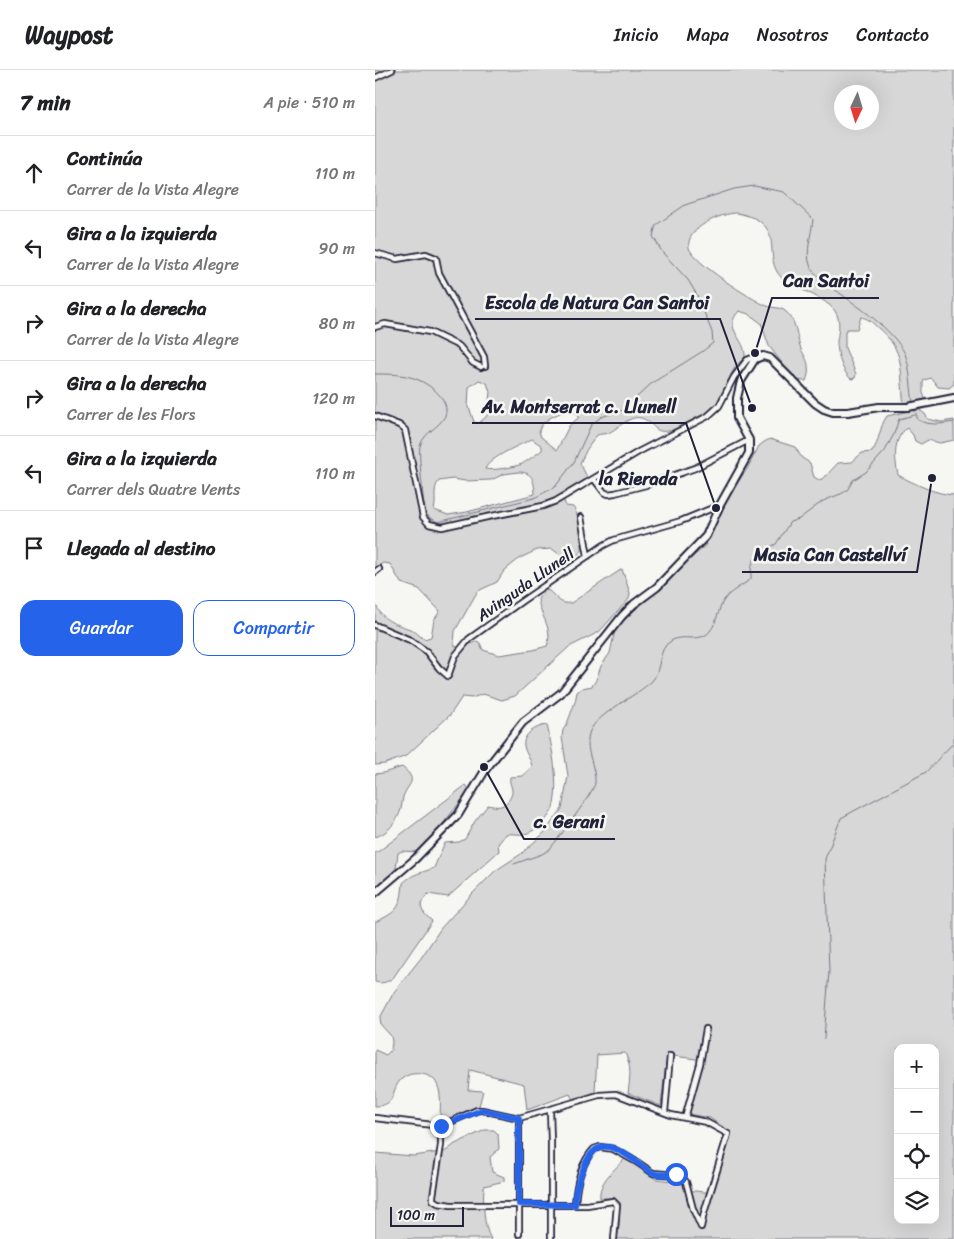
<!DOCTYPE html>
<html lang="es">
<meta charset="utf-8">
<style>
:root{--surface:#fff;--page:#f2f2f2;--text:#202124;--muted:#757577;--line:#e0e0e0;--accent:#2563eb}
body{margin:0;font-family:Sriracha,sans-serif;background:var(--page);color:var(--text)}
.controls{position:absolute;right:15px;bottom:15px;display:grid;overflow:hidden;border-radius:10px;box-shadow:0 5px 20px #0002}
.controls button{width:45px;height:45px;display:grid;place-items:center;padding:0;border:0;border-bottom:1px solid var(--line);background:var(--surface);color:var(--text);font:25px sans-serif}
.compass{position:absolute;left:459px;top:15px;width:45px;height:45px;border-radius:50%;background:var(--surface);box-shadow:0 5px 20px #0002;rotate:184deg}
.scale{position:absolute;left:15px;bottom:12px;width:74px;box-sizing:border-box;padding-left:5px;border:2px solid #22223b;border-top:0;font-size:14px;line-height:18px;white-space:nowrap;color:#22223b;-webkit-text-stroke:4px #f6f6f2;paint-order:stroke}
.stop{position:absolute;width:15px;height:15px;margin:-11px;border:4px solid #2563eb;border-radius:50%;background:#fff}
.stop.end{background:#2563eb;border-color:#fff;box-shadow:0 1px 5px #0008}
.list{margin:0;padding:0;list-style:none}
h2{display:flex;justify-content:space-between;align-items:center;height:65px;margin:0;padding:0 20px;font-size:21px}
h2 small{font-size:16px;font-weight:400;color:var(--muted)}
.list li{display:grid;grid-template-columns:32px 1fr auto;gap:15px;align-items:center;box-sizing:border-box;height:75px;padding:0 20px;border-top:1px solid var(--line)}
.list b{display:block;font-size:19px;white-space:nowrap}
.list p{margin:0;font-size:16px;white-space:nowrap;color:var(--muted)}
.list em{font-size:16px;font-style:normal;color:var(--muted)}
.actions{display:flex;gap:10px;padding:15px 20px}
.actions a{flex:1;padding:11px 0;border:1px solid var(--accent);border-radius:15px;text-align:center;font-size:18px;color:var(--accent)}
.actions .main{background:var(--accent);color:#fff}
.icon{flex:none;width:28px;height:28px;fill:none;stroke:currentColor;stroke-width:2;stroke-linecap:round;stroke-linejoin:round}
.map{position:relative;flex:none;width:579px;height:1169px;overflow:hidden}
header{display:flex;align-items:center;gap:30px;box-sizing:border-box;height:70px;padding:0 25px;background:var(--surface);border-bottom:1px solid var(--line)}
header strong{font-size:24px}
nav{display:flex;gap:28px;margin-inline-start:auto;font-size:18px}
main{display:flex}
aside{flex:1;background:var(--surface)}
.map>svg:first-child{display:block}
.green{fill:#d7d7d7;stroke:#7c7c89;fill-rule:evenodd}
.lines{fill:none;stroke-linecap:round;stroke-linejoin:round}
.stream{stroke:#757583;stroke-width:1}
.street-casing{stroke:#22223b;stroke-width:8}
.secondary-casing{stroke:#22223b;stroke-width:10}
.street{stroke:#f6f6f2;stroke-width:4.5}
.secondary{stroke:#f6f6f2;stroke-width:6}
.route{stroke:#2563eb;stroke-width:6}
.labels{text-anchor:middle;stroke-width:5;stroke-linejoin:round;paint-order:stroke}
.street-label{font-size:16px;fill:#22223b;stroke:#f6f6f2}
.neighbourhood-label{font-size:18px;font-weight:bold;fill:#22223b;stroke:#f6f6f2}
.leader{fill:none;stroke:#22223b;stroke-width:2}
.callout-dot{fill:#22223b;stroke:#f6f6f2;stroke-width:2}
.callout-label{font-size:18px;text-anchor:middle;font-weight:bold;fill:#22223b;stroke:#f6f6f2;stroke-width:5;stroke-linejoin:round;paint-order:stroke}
</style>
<header>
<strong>Waypost</strong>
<nav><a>Inicio</a><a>Mapa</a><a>Nosotros</a><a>Contacto</a></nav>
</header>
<main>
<aside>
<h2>7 min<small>A pie · 510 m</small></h2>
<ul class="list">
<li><svg class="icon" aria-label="ahead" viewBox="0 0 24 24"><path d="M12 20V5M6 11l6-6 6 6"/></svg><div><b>Continúa</b><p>Carrer de la Vista Alegre</p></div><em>110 m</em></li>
<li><svg class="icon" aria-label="left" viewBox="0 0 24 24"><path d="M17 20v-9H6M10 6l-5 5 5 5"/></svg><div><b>Gira a la izquierda</b><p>Carrer de la Vista Alegre</p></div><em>90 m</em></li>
<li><svg class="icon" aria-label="right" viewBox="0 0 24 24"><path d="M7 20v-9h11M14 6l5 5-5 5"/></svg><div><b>Gira a la derecha</b><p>Carrer de la Vista Alegre</p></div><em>80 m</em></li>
<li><svg class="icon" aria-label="right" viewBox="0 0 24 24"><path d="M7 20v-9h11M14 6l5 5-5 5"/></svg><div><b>Gira a la derecha</b><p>Carrer de les Flors</p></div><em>120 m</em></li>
<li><svg class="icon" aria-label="left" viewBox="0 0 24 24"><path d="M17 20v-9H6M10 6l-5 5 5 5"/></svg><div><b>Gira a la izquierda</b><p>Carrer dels Quatre Vents</p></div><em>110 m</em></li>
<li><svg class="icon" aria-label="arrive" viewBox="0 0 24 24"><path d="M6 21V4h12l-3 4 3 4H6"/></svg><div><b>Llegada al destino</b></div></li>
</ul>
<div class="actions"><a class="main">Guardar</a><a>Compartir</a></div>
</aside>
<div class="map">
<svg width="579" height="1169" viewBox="0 0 579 1169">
<rect width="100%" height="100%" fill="#f6f6f2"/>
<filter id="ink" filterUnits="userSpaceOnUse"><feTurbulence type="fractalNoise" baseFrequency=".02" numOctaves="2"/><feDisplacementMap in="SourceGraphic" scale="10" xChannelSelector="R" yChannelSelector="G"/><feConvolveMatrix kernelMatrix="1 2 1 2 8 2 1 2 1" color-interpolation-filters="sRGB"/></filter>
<g filter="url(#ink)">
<path class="green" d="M0,0h579v314l-5,4 -11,-1 -7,-9 -7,2 -1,3v10l4,10 -23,2c-5,-36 3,-53 -27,-78 -5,-5 -10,-9 -16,-10l-4,12h-10l-2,3v16l11,26 -1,4 -4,1c-10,-9 -14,-26 -14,-38 1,-7 3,-16 1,-23 -4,-20 -44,-28 -57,-41 -18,-19 2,-45 -27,-59 -6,-2 -11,-4 -17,-5 -16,0 -52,15 -48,35 4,14 63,52 78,58 6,2 13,1 18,5 12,9 11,25 16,38 2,5 7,11 7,17 1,5 0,10 -2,15l-11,-1 -26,-34 -8,-23 -12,-9 -10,-3c-17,18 7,27 6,46l-10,10 -21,42 -42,21c-19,6 -17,-8 -31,-12 -12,-3 -23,11 -33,15 -4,1 -8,1 -11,2l-10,14 -7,14 8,16 -26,17 4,10 7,1c6,6 10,35 9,44 -15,12 -17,7 -30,-2l-15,1 -17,8 -16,13 -7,11 -19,9 -2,3 -21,37 -1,14 6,4 17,-8 3,2 3,7 16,5 7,-1 27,-4 14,-4c7,-17 -7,-30 -9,-47l4,-5 6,-4c9,7 11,15 23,13l51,-34 8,24 -1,6 -30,33 -30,15 -54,49 -13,4 -19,-6 -11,4 -10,-1 -12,18 -44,41 -21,8 -10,1v-162c8,19 19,20 35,26 6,2 9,7 14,10l7,-2 3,-17 6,-9 -21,-22 -18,-6 -11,-19 -7,-1 -8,5zM467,22h30v30h-30zM104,310l8,3 3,9 -3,24 -8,7 -5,-1 -4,-12 -2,-2 1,-21zM190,341l12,2 2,4 -10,9 -12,24 -16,-13 -2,-6c3,-11 16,-16 26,-20zM157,369l10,7v4c-2,2 -18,13 -20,14 -7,3 -30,7 -37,5 5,-12 35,-24 47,-30zM143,402c15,0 16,8 17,22l-68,18 -19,3 -14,-5c3,-10 -2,-21 5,-29l14,-2 12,2 26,-1 13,-6z
M543,339l7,5 3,5 13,3 13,-2v20l-14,3 -12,-3 -7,4 -6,-3 -2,-6 -6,-7c-15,11 -12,32 -9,47 17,9 37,19 56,20v744h-337c2,-13 5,-25 -1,-38l-6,-3h-10c-2,-16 15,-29 25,-39l31,20 25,3 6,8 26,3 18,-60 -21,-15 -22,-4 15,-54 -36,-5 -6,51 -33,-13c2,-15 4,-26 -3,-40l-28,2 -2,37 -22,8 -3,-6 -43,16 -3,-26 -54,-14 -2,20 15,1 -4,15 -36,16h-3c0,-18 5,-46 -19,-48 -6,-1 -13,0 -18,4 -14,10 -4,28 -28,28v-56l11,5 5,-5 1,-8 -1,-6 -10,-11 -1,-7 14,-26 27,-34 20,-30 32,-35 22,-22 26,-17 23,-21 18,-24 6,-33 -6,-39 1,-7 4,-6 8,-22 2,-10 5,-4 10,-2 4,-6 5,-14 9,-13 5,-23 15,-16 29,-24 12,-14 34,-30 24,-51 18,-26 12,-23 5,-4 6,-3 25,8 7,11 8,5 4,14 5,3 5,-2 14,-15 14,-1 10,-9 10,-1c8,-11 7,-25 15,-36zM523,978h37v172h-37z
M172,655c5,23 12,56 7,79 -2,12 -17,27 -29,30 -6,1 -13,-1 -19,0l-8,10 1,7 -51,46 -20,-3c-12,12 -6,18 4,27l-39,57c-6,4 -10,6 -18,4v-60c23,-10 26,-15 28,-39 10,-10 19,-10 31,-15l8,-19 3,-6 14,-1 6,-3 10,-18 13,-16c4,1 10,2 13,1 6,-2 12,-10 11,-16 -1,-6 -3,-7 -2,-13l13,-1 9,-10c-1,-7 -7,-13 -8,-20 -2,-12 13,-20 23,-21z
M27,697c18,14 5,17 1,30 -1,4 -1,8 -2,12 -3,12 -14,25 -26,28v-63l8,-1z
M91,715l3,4 -2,4 -28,36 -22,23 -15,-1 -4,2 -2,15 -9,11 -12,10v-36l4,-2z
M110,1060h9l4,4 1,15 -9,8 2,15 12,5v4l-20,5c-1,15 -1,40 7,53h-116v-86l39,3 32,-5 9,-7z"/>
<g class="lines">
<path class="stream" d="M0,304c11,0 24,0 35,3 14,3 42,21 35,39 -6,12 -21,16 -25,30 -2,9 4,53 4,65l6,7 8,4 96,-24 21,-11 19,-25 17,-37 10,-8 22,-7 29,-27 51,-32 10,-8 -1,-11 -15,-37 -9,-15 -26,-28 -9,-16 3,-11 29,-20 49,-16 20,-3 30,6 29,27c-1,14 -8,33 -3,46 3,9 17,18 24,24 22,16 60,41 71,65 5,11 6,37 8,50
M539,338l4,12c13,6 22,4 36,2
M139,794l28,-10 8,-5c8,-11 43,-55 45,-66 1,-17 -12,-35 -5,-52 8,-18 48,-36 62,-50 10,-10 5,-33 19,-40 11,-8 29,3 39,-10 7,-8 8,-22 14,-31 6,-9 18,-14 27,-21v-9l2,-9 8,-9 15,-8 14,-22 9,-3 24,-18 20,-8 5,-4 5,-9 13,-8 19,-21 9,-17 5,-15 16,-4
M449,969l5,-68 -4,-112 16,-41 85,-46 28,-30"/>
<g class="street-casing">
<path id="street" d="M0,8l17,-8
M0,183l22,6 29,-5 10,4 3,15 45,84 1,9
M0,257l10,-3 45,8 29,14 14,17 8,4
M0,346l24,9 6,5 18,87 6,7 13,3 45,-10 56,-11 13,-5 84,-50 68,-35 11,-10 15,-29 13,-17 5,-2 3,1
M219,409l10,13 4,2 7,-1 31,-8 49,-17 54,-28
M206,447l7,39
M0,502l4,-3
M0,555l35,15 16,11 13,17 9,8 7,-20 14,-17 53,-38 82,-56 10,-5 67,-19 39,-16
M175,1040l1,31v98
M290,1042l5,-56
M0,1048l66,8 36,-16h5l37,8 80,-23 17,-1 55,21 35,7 22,12 -24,79 -3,14 -8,-18 -7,-27 -4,-5 -6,-2 -23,-2 -16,-11 -24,-13 -13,-2 -6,2c-13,14 -18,37 -19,56
M310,1048l15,-54 6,-35
M66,1056v19l-8,51v4l5,3 13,2h136l26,-4 4,4 -3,34
M144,1164v-116"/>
</g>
<g class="secondary-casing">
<path id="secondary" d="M0,823l40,-34 43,-44 28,-46 37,-47 38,-29 61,-77 12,-12 23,-17 49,-51 14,-31 29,-52v-13l-12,-22v-20l4,-17 14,-22 8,-3 7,2 45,45 9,6 9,3h15l31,-5h29l46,-9"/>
</g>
<use href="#street" class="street"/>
<use href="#secondary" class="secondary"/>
</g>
</g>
<g class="lines" filter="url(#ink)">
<path class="route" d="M66,1056l41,-16 37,8v86l56,1c0,-17 3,-23 9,-38 16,-42 45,-8 69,6 6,3 16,1 23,1"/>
</g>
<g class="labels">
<g class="street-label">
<text transform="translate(150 514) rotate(-35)" y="6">Avinguda Llunell</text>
</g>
<g class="neighbourhood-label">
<text x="263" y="415">la Rierada</text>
</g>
</g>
<path class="leader" d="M380 283L397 228H504M377 338L345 249H100M341 438L311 353H97M557 408L542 502H367M109 697L149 769H240"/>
<g class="callout-dot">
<circle cx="380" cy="283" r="5"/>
<circle cx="377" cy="338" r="5"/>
<circle cx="341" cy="438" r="5"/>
<circle cx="557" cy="408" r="5"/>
<circle cx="109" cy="697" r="5"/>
</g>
<g class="callout-label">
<text x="451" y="217">Can Santoi</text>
<text x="222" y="239">Escola de Natura Can Santoi</text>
<text x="204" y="343">Av. Montserrat c. Llunell</text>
<text x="455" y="491">Masia Can Castellví</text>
<text x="194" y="758">c. Gerani</text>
</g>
</svg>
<div class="controls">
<button>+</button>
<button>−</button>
<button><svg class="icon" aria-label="locate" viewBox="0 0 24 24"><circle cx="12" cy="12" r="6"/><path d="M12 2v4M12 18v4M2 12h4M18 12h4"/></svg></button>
<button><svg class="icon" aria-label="layers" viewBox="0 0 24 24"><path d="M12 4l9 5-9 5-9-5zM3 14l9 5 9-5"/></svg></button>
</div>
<svg class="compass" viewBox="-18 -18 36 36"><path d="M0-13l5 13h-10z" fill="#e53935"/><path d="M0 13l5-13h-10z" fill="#757577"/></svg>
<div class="scale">100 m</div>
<div class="stop" style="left:301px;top:1104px"></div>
<div class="stop end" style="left:66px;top:1056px"></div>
</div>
</main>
